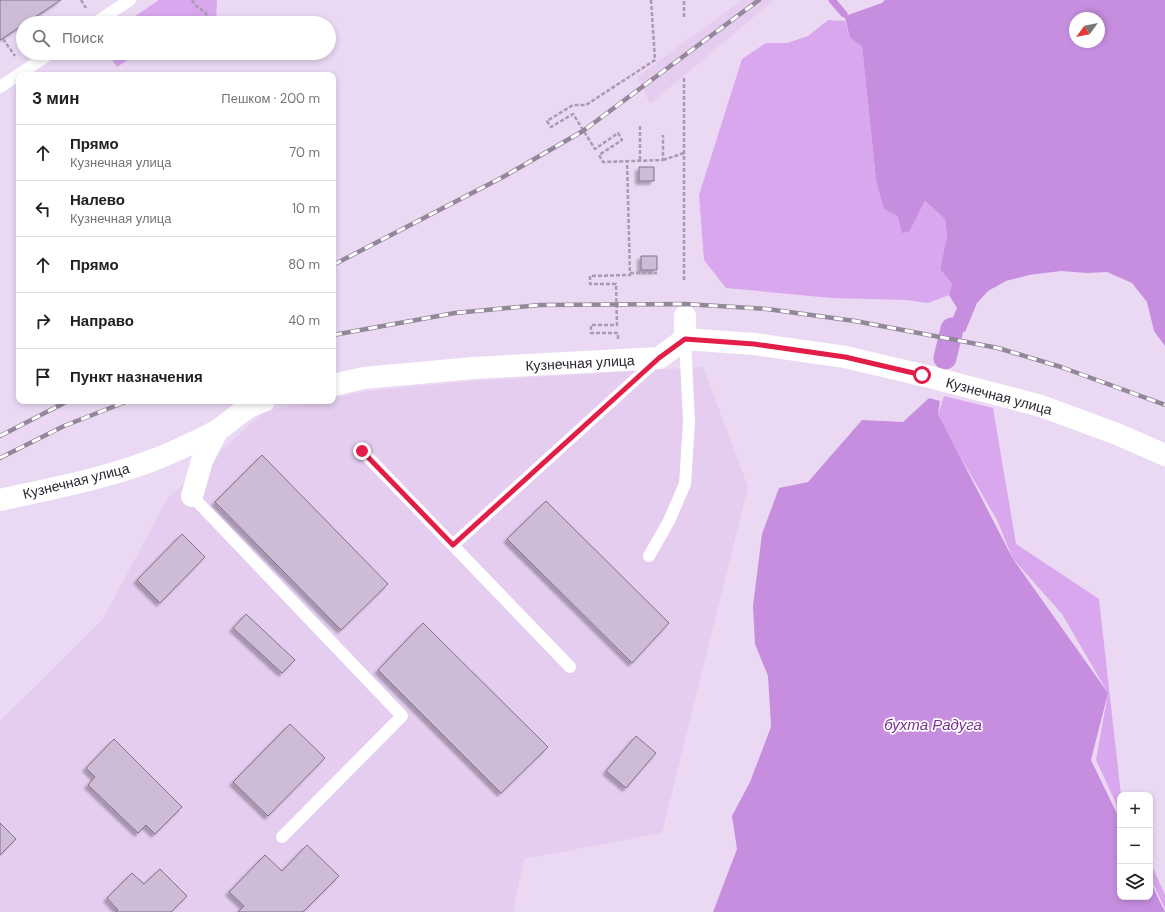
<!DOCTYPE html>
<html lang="ru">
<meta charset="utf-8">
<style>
:root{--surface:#fff;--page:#f2f2f2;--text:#202124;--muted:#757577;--line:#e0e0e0}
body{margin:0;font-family:"DM Sans",sans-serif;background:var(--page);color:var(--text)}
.controls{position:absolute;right:12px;bottom:12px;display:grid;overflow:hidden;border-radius:8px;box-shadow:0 2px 6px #0003}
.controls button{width:36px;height:36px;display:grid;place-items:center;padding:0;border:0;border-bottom:1px solid var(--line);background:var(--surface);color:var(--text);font:20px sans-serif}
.compass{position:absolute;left:1069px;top:12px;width:36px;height:36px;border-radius:50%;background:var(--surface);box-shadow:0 2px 6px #0003;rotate:237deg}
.stop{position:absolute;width:12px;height:12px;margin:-9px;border:3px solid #e11d48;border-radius:50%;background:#fff}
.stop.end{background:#e11d48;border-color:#fff;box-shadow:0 1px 4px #0008}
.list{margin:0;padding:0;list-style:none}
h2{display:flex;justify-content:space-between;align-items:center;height:52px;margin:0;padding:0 16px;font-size:17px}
h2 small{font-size:13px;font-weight:400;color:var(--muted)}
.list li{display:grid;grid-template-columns:26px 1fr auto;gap:12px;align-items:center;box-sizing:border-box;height:56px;padding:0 16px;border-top:1px solid var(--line)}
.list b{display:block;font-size:15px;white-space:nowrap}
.list p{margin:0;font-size:13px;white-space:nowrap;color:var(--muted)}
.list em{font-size:13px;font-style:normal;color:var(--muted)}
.icon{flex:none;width:22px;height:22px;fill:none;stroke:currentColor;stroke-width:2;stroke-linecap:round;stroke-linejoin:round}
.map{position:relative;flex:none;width:1165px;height:912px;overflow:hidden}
.search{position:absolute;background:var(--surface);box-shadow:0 2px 6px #0003;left:16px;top:16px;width:320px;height:44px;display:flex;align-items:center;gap:10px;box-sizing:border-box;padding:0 14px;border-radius:22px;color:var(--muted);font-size:15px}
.panel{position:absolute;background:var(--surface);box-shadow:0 2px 6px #0003;left:16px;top:72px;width:320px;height:332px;border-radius:8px}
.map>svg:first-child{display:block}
.built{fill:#e4cdef}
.green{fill:#d8a7ed}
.water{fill:#c78ee0;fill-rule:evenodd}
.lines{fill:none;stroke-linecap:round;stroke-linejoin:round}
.stream{stroke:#c78ee0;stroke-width:7}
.canal{stroke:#c78ee0;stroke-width:23}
.building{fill:#cebcd7;stroke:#827189;filter:url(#shadow)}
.path{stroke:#a99bb0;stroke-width:2.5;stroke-dasharray:4 2;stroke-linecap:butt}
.lane{stroke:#fff;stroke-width:12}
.street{stroke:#fff;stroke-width:22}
.rail-casing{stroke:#94879a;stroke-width:4.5}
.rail{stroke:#fff;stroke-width:3;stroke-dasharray:9;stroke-linecap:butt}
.route{stroke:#e11d48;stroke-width:5}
.labels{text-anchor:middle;stroke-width:3.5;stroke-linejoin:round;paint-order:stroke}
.street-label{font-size:14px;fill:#2d2630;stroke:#fff}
.water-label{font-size:15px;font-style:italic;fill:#763091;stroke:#fff}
</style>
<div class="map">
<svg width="1165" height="912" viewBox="0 0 1165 912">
<defs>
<filter id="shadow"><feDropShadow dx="-3.5" dy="3.5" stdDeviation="1" flood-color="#0004"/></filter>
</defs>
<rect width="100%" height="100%" fill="#ebd9f4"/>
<path class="built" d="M742,0h32l-124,104 -13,-27z
M703,367l45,120 -86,346 -138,26 -11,53h-513v-191l103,-102 64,-120 97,-87 52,-11h17v-3l35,-7 105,-10z"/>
<path class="green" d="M159,0h58l-1,23h-91z
M828,20l17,1 5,17 12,7 14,135 22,36 12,15 15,-30 20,18 2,17 -7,33 12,15 -3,11 -21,8 -22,-3 -74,-2 -106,-10 -22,-28 -5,-65 43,-136 24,-16h21l21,-7z
M107,53h32l-22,14z
M944,396l49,12 23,136 83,55 22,196 -1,17 -24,-52 12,-67 -46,-79 -49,-55 -16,-39 -40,-69 -19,-37z
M1150,861l15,34v14l-15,-32z"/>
<path class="water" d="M885,0h280v346l-11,-15 -7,-29 -15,-19 -25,-11 -20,1 -26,-2 -32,4 -23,6 -18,10 -11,12 -12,29 -13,-3 -1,-7 6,-14 -8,-13 3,-11 -12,-15 7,-33 -2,-17 -20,-18 -15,30 -8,2 -4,-17 -14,-7 -8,-29 -14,-134 -12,-8 -6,-24 4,1 34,-12zM1075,18h24v24h-24z
M929,398l11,3 -2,13 75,145 95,134 -17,67 29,60v77h30v-16l15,31h-452l24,-63 -5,-33 18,-34 21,-55 -3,-51 -13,-32 -2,-38 9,-72 17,-46 29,-6 54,-62 41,2z"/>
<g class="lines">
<path class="stream" d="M832,0l12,14"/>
<path class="canal" d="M945,358l7,-29"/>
</g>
<path class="building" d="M0,0h61l-35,23h-3v2l-23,15z
M639,167h15v14h-15z
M641,256h16v14h-16z
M262,455l126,129 -47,46 -126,-128z
M546,501l123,122 -37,40 -125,-124z
M182,534l23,23 -45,46 -23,-23z
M246,614l49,46 -13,13 -49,-45z
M423,623l125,124 -47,46 -123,-123z
M290,724l35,34 -57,58 -35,-34z
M636,736l20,17 -30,35 -20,-17z
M114,739l68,68 -27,27 -9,-9 -8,8 -50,-48 7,-8 -9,-9z
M0,823l16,16 -16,16z
M307,845l32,31 -36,36h-65l6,-6 -15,-14 36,-37 17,16z
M160,869l27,27 -16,16h-55l2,-2 -11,-12 25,-25 12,11z"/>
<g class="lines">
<path class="path" d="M81,0l5,8
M192,0l3,5 11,8 1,10
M651,0l4,60 -69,45h-13l-26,16 4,6 22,-13 22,35 23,-16 4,7 -23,15 4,7 60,-2v-25
M684,17v-17
M69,23l9,-6
M3,39l12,17
M640,160v-35
M663,160l21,-7
M630,273h27
M684,280v-203
M618,339v-6h-27v-8h26l-1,-41h-26v-8l40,-1 -3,-114"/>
<path class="lane" d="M95,23l35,-23
M0,87l51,-34
M362,451l208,216
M192,496l210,220 -120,121
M453,545l205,-186
M649,556l20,-35 16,-37 4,-62 -4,-83"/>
<path class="street" d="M685,316v23
M333,385l31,-7 109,-10 186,-10 26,-19 69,5 91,13 85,20 111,29 76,28 48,21
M192,496l10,-35 15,-30
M0,500c54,-12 109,-22 161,-43 18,-8 38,-16 55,-26 16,-9 29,-26 48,-30"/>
<g class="rail-casing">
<path id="rail" d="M333,265l170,-88 80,-46 176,-131
M333,335l122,-22 85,-8 145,-1 82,5 88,12 143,27 63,19 104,38
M0,436l68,-35
M0,458l64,-32 64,-25"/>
</g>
<use href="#rail" class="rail"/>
</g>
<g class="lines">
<path class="route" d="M362,451l91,94 206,-187 26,-19 69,5 91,13 77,18"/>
</g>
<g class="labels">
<g class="street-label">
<text transform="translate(580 363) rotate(-3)" y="5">Кузнечная улица</text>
<text transform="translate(999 396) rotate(15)" y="5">Кузнечная улица</text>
<text transform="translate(76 481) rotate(-14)" y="5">Кузнечная улица</text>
</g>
<g class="water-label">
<text x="933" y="730">бухта Радуга</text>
</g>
</g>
</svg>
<div class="controls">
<button>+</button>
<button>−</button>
<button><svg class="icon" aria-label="layers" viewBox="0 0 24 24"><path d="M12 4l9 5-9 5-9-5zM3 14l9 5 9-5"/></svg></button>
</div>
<svg class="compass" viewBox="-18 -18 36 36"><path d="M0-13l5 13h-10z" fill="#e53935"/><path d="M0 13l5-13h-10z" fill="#757577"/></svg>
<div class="stop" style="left:922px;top:375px"></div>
<div class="stop end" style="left:362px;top:451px"></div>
<div class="search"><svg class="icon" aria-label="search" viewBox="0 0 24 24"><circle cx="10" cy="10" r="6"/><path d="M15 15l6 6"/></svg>Поиск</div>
<section class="panel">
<h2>3 мин<small>Пешком · 200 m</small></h2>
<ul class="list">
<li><svg class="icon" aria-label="ahead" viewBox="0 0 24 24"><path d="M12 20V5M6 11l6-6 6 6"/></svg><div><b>Прямо</b><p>Кузнечная улица</p></div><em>70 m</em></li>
<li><svg class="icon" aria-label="left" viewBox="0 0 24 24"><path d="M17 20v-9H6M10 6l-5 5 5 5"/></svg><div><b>Налево</b><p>Кузнечная улица</p></div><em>10 m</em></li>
<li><svg class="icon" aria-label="ahead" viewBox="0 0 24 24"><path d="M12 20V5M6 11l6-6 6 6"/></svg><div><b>Прямо</b></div><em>80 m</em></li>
<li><svg class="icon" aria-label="right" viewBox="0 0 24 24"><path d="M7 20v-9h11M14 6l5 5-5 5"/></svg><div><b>Направо</b></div><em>40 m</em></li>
<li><svg class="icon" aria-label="arrive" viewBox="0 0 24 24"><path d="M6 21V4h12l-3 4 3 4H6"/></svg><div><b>Пункт назначения</b></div></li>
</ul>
</section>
</div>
